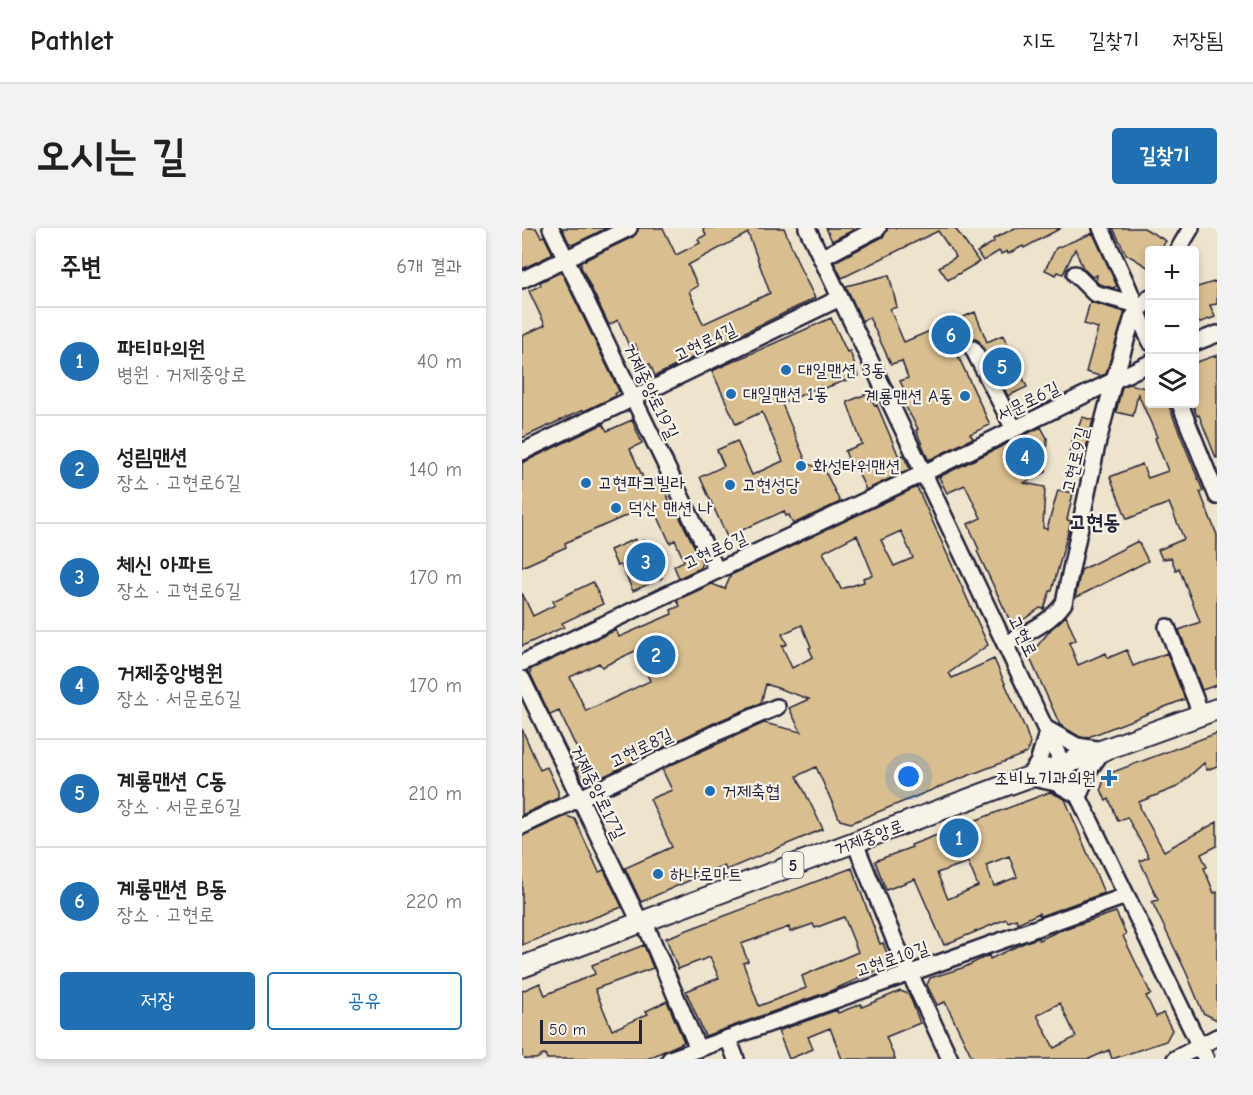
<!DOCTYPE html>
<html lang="ko">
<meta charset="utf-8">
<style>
:root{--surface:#fff;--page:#f2f2f2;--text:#202124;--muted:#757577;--line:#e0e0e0;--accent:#1f6fb2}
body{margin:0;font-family:"Comic Neue","Poor Story",sans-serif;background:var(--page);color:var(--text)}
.controls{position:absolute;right:18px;top:18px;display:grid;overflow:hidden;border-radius:6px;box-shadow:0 3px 9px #0003}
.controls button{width:54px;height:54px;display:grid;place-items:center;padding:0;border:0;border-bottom:2px solid var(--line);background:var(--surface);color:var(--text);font:30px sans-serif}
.scale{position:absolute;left:18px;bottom:15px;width:102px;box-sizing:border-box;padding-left:6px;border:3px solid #22223b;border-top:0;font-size:16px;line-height:21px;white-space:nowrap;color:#22223b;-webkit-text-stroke:4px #f7f3e8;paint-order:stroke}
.you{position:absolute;left:387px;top:549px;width:21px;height:21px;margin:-15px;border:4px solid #fff;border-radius:50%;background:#1a73e8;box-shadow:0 0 0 9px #1a73e833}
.badge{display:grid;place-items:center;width:39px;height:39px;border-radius:50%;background:var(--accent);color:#fff;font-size:20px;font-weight:700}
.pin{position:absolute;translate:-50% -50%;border:3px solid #fff;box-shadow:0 2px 6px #0006}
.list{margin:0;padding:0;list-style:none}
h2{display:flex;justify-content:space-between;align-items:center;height:78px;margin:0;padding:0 24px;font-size:26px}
h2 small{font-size:20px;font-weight:400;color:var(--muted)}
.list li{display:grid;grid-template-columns:39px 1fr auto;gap:18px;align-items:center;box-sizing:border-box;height:108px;padding:0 24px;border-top:2px solid var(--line)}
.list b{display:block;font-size:22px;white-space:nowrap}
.list p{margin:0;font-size:20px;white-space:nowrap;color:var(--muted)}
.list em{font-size:20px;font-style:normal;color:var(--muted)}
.actions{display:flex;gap:12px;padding:18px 24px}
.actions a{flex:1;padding:14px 0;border:2px solid var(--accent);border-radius:6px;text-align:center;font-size:21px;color:var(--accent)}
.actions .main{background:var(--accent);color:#fff}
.icon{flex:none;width:33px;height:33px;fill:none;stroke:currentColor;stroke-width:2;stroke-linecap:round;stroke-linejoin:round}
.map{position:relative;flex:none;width:695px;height:831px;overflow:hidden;border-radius:6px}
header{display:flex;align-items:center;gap:36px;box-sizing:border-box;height:84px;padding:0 30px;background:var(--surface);border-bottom:2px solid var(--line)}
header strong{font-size:28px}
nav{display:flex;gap:33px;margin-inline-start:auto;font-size:21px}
.intro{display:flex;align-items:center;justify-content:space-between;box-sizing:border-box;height:144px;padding:0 36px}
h1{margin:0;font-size:42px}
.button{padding:15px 27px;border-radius:6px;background:var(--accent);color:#fff;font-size:21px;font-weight:700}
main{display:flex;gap:36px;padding:0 36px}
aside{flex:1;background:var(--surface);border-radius:6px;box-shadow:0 3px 9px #0003}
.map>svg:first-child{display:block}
.building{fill:#d9bf8f;stroke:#22223b;stroke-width:1.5;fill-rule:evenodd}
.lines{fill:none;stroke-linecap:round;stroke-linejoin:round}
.minor-casing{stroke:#22223b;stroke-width:20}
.major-casing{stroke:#22223b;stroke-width:24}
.minor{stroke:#f7f3e8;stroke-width:15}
.major{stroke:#f7f3e8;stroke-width:20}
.poi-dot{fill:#1f6fb2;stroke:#f7f3e8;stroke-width:2}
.labels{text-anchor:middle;stroke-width:4.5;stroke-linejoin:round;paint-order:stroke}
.shield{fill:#f7f3e8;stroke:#62616f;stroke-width:1.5}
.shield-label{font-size:16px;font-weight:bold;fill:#22223b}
.street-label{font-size:18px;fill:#22223b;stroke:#f7f3e8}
.poi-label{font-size:18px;fill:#22223b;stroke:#f7f3e8;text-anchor:start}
.quarter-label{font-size:21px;font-weight:bold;fill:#22223b;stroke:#f7f3e8}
</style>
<header>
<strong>Pathlet</strong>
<nav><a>지도</a><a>길찾기</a><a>저장됨</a></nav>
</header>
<div class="intro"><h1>오시는 길</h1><a class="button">길찾기</a></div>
<main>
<aside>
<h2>주변<small>6개 결과</small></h2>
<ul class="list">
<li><span class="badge">1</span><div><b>파티마의원</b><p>병원 · 거제중앙로</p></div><em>40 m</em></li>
<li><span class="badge">2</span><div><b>성림맨션</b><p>장소 · 고현로6길</p></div><em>140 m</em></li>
<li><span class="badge">3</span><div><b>체신 아파트</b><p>장소 · 고현로6길</p></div><em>170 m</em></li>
<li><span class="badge">4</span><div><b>거제중앙병원</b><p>장소 · 서문로6길</p></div><em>170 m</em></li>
<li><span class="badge">5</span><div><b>계룡맨션 C동</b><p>장소 · 서문로6길</p></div><em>210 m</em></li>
<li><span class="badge">6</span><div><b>계룡맨션 B동</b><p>장소 · 고현로</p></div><em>220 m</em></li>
</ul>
<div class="actions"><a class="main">저장</a><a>공유</a></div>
</aside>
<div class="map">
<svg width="695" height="831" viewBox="0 0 695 831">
<rect width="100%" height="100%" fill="#eee3cd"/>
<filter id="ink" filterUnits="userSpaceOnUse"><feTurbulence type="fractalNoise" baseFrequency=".0167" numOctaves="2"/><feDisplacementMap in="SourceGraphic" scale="12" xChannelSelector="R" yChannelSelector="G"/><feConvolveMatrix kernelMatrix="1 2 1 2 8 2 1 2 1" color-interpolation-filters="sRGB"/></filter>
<g filter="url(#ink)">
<path class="building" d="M0,0h14l5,9 3,-1 8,16 -1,3 -29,14z
M40,0h45l-33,16 -5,-1z
M117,0h24l13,27 24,-12 -2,-4 8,-4 -3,-7h81l17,42 14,28 -160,78 -5,-12 -6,2 -9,-22 -6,2 -11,-26 -9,5 -28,-58v-5l52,-25zM226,5l22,60 -67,31 -14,-33 9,-5 -10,-21z
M304,0h26l1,2 -21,11z
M366,0h67l24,34 -31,18 -9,-13 17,-10 -18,-26 -96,47 -8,-16 49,-25z
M493,0h46l-37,20 -1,-2 -15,8 -1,-3 -6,3 -2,-3 -16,10 -6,-9 17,-10 -1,-3z
M591,0h31l22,13 -6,9h-11v18l-23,-14z
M571,5l24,53 -4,2 -14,-4 -3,-3 1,-6 -5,2 -9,-9 -8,-19 -12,25 -5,-2 -2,3 -11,-5 11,-22z
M37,45h3l57,118 -4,3 1,2 -32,15 -1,-1 -61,28v-102l23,-11 -16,-34 12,-6 -1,-3z
M367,47l8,32 -7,2 14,33 71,-30 12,30 16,-7 24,52 -19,9 -29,-55 -5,-3 -20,9 36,78 -20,9 3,4 -42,21h-3l-12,-29 2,-1 -17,-31 5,-4 -6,-13 8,-3 -6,-17 -11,3 -22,-47 -7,4 -16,-35z
M695,53v23l-7,1 5,12 -17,6 -4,-11v-24z
M568,74l35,10 -19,62 -6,2 -14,-4 12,-44 -14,-4z
M309,90l16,34 3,-1 8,25 -36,13 -1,-3 -39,18 25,60 17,5 16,33 -47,22 -4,-9 -3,1 -2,-5 -57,26 -27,-60 24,-11 -7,-16 20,-9 15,34 31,-14 -21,-49 -26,12 -24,-53z
M695,127v103h-1l-17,-43 -2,1 -3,-8v-45z
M607,156l20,5v15h19l35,87 -3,1 17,43v150l-15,5 -23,-60 21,-8 -21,-54 -3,2 -5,-12 -9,1 -4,-9 26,-11 -15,-36 -42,16 -17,-42 32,-13 6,14 20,-7 -13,-33 2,-1 -19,-43 -5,22 -17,-4 6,-25z
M347,165l6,13 2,-1 22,52 4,-2 7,14 -44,21 -12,-27 -4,1 -5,-13 17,-7 -15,-42z
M560,189l11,3 -10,41 -15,-5 6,-22 2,1z
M110,192l10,23 -12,6 16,35 13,-6 16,35 2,-1 25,50 -2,6 -21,10 -5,-12 10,-5 -9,-21 -5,3 -18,-39 -87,39 1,4 -44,20v-104l81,-39 4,7z
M519,199l6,11 -1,34 -22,11 21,4 -2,41 4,1 11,-39 15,3 -6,27 4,1 -19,70h-2l-6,18 -4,-1 -27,19 -36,-76 2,-1 -11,-26 13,-6 -16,-33 -18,8 -8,-16z
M395,259l71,158 -39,28 3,5 42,-19 31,69 5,15 -3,10 -78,30 -98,40 -11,-3 -24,-53 -19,9 26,53 -97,41 -2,-5 -83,37 -16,-34 47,-21 -22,-48 22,-9 -10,-21 102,-46 37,9 -12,-24 20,-9 -43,-15 -5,19 -47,20 -124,60 -7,-2 -7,-13 8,-4 -25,-53 -9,4 -20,-42 1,-4 85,-39 3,7 53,-23 -1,-4 9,-4 -3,-6 35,-16 13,5 6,-14zM379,303l12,27 -19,8 -13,-26zM335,307l16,40 -10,3 1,4 -23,7 -18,-37zM280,397l9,22 -2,1 4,9 -21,11 -10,-22 5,-2 -5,-10zM115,422l13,31 -64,30 -16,-34 29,-14 3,4z
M113,311l2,4 7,-3 18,38 -29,13 -12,-26 -4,1 -7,-16z
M616,313l10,20 -73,37 6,-28z
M71,354l10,22 -41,19 2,4 -42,19v-53l11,23 22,-11 -2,-4z
M544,388l10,24 -7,3 9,22 28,-12 2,5 19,-8 6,16 34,-13 18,46 -99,39 -6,-1 -20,-12 -31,-69 23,-28z
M0,501l18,41 7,-3 11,24v7l-36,17z
M695,505v33l-10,4 -3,-7 -27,24 -38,15 2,8 23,41 53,-29v24l-16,8 6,13 -3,1 10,25 3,-1v128l-14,-7 -17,-41 -34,-70 6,-2 -18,-39 9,-4 -22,-40 -9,4 -9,-22 -3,2 -5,-12 4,-14z
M528,564l15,7 39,94 -64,23 -1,-3 -21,10 -2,-4 -8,3 -2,-3 -62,26 -29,-66 -29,11 -11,-29 37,-14 -1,-2zM487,628l8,21 -23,9 -8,-21zM446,634l10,24 -30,13 -11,-26z
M44,588l9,3 24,53 5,-2 18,37 -100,38v-109z
M330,640l28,76 3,-1 7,18 -4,6 -56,24 -125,45 -19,-45 33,-13 -9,-21 -32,12 -12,-31zM322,689l14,35 -56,24 4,12 -47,18 -16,-43 5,-2 -7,-17 48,-17 1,5 23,-8 2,4z
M594,684l10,22 -3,2 28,58 -5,2 10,21 7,-4 9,17 -6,11 -54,18 -3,-9 -20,9h-116l-28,-57 -8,3 -10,-20 3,-7 35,-11 24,-12 1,4 36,-17 12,-4 1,2 22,-10zM538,775l16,34 -22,11 -17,-33z
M122,717l9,23 -58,21 17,41 36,-16 -2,-3 21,-10 17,41 -37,17h-100l-2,-5 -9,5h-14v-68l18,-8 5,12 50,-21 -3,-9z
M378,763l9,3 11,29 -34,14 9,22h-53l-12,-31 -22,9 5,12 -24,10 -11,-28 59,-21 1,3 23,-9 1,3z"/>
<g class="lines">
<g class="minor-casing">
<path id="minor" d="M29,0l166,343
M285,0l239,502 160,329
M579,0l27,59 22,55
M656,22l13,-22
M299,30l57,-30
M553,46l19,19 40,11
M0,52l107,-52
M672,115l23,-9
M451,121l41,80
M658,176l37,92
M0,224l318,-154
M645,399l34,87
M484,416c22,-12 44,-21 58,-41l33,-158 17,-65 19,-63 17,-20
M0,435l402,-190 226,-110
M0,451l118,243
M523,500l32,18 26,4
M506,549l28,6 23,13 8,-23 16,-23
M506,549l10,-14 9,-30
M0,598l196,-94 59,-25
M333,615l41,101 54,115
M122,693l54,128
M206,810l8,21
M148,831l456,-163
M653,831l42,-22"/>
</g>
<g class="major-casing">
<path id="major" d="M0,739l482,-181 213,-77"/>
</g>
<use href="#minor" class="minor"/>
<use href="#major" class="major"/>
</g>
</g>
<g class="poi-dot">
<circle cx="264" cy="142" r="6"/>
<circle cx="209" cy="166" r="6"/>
<circle cx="443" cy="168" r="6"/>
<circle cx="279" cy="238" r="6"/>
<circle cx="64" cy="255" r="6"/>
<circle cx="208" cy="257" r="6"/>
<circle cx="94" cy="280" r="6"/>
<path d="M584 541h6v6h6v6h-6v6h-6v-6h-6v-6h6z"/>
<circle cx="188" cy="563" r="6"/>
<circle cx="136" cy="646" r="6"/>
</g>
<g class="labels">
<rect class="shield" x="260.5" y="624" width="21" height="26" rx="4.5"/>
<g class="shield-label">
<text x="271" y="643">5</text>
</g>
<g class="street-label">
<text transform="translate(183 114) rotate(-26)" y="6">고현로4길</text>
<text transform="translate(129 163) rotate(64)" y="6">거제중앙로19길</text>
<text transform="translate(506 173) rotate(-26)" y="6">서문로6길</text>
<text transform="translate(553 232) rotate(-77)" y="6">고현로9길</text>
<text transform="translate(193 322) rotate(-25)" y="6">고현로6길</text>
<text transform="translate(501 408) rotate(64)" y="6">고현로</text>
<text transform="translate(119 520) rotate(-26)" y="6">고현로8길</text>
<text transform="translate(76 564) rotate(64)" y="6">거제중앙로17길</text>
<text transform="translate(347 609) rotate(-20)" y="6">거제중앙로</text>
<text transform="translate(370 731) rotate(-19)" y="6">고현로10길</text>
</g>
<g class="poi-label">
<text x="276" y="148">대일맨션 3동</text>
<text x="221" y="172">대일맨션 1동</text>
<text x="431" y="174" text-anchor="end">계룡맨션 A동</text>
<text x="291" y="244">화성타워맨션</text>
<text x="76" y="261">고현파크빌라</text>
<text x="220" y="263">고현성당</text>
<text x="106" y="286">덕산 맨션 나</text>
<text x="574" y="556" text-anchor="end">조비뇨기과의원</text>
<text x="200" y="569">거제축협</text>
<text x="148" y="652">하나로마트</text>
</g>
<g class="quarter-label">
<text x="573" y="301">고현동</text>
</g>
</g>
</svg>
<div class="controls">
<button>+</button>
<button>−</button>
<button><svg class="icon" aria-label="layers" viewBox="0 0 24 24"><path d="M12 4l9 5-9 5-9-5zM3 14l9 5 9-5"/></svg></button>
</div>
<div class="scale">50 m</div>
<div class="you"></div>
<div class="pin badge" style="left:437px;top:610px">1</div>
<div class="pin badge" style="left:134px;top:427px">2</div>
<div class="pin badge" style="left:124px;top:334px">3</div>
<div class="pin badge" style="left:503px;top:229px">4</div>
<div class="pin badge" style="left:480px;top:139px">5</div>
<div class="pin badge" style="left:429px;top:107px">6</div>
</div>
</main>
